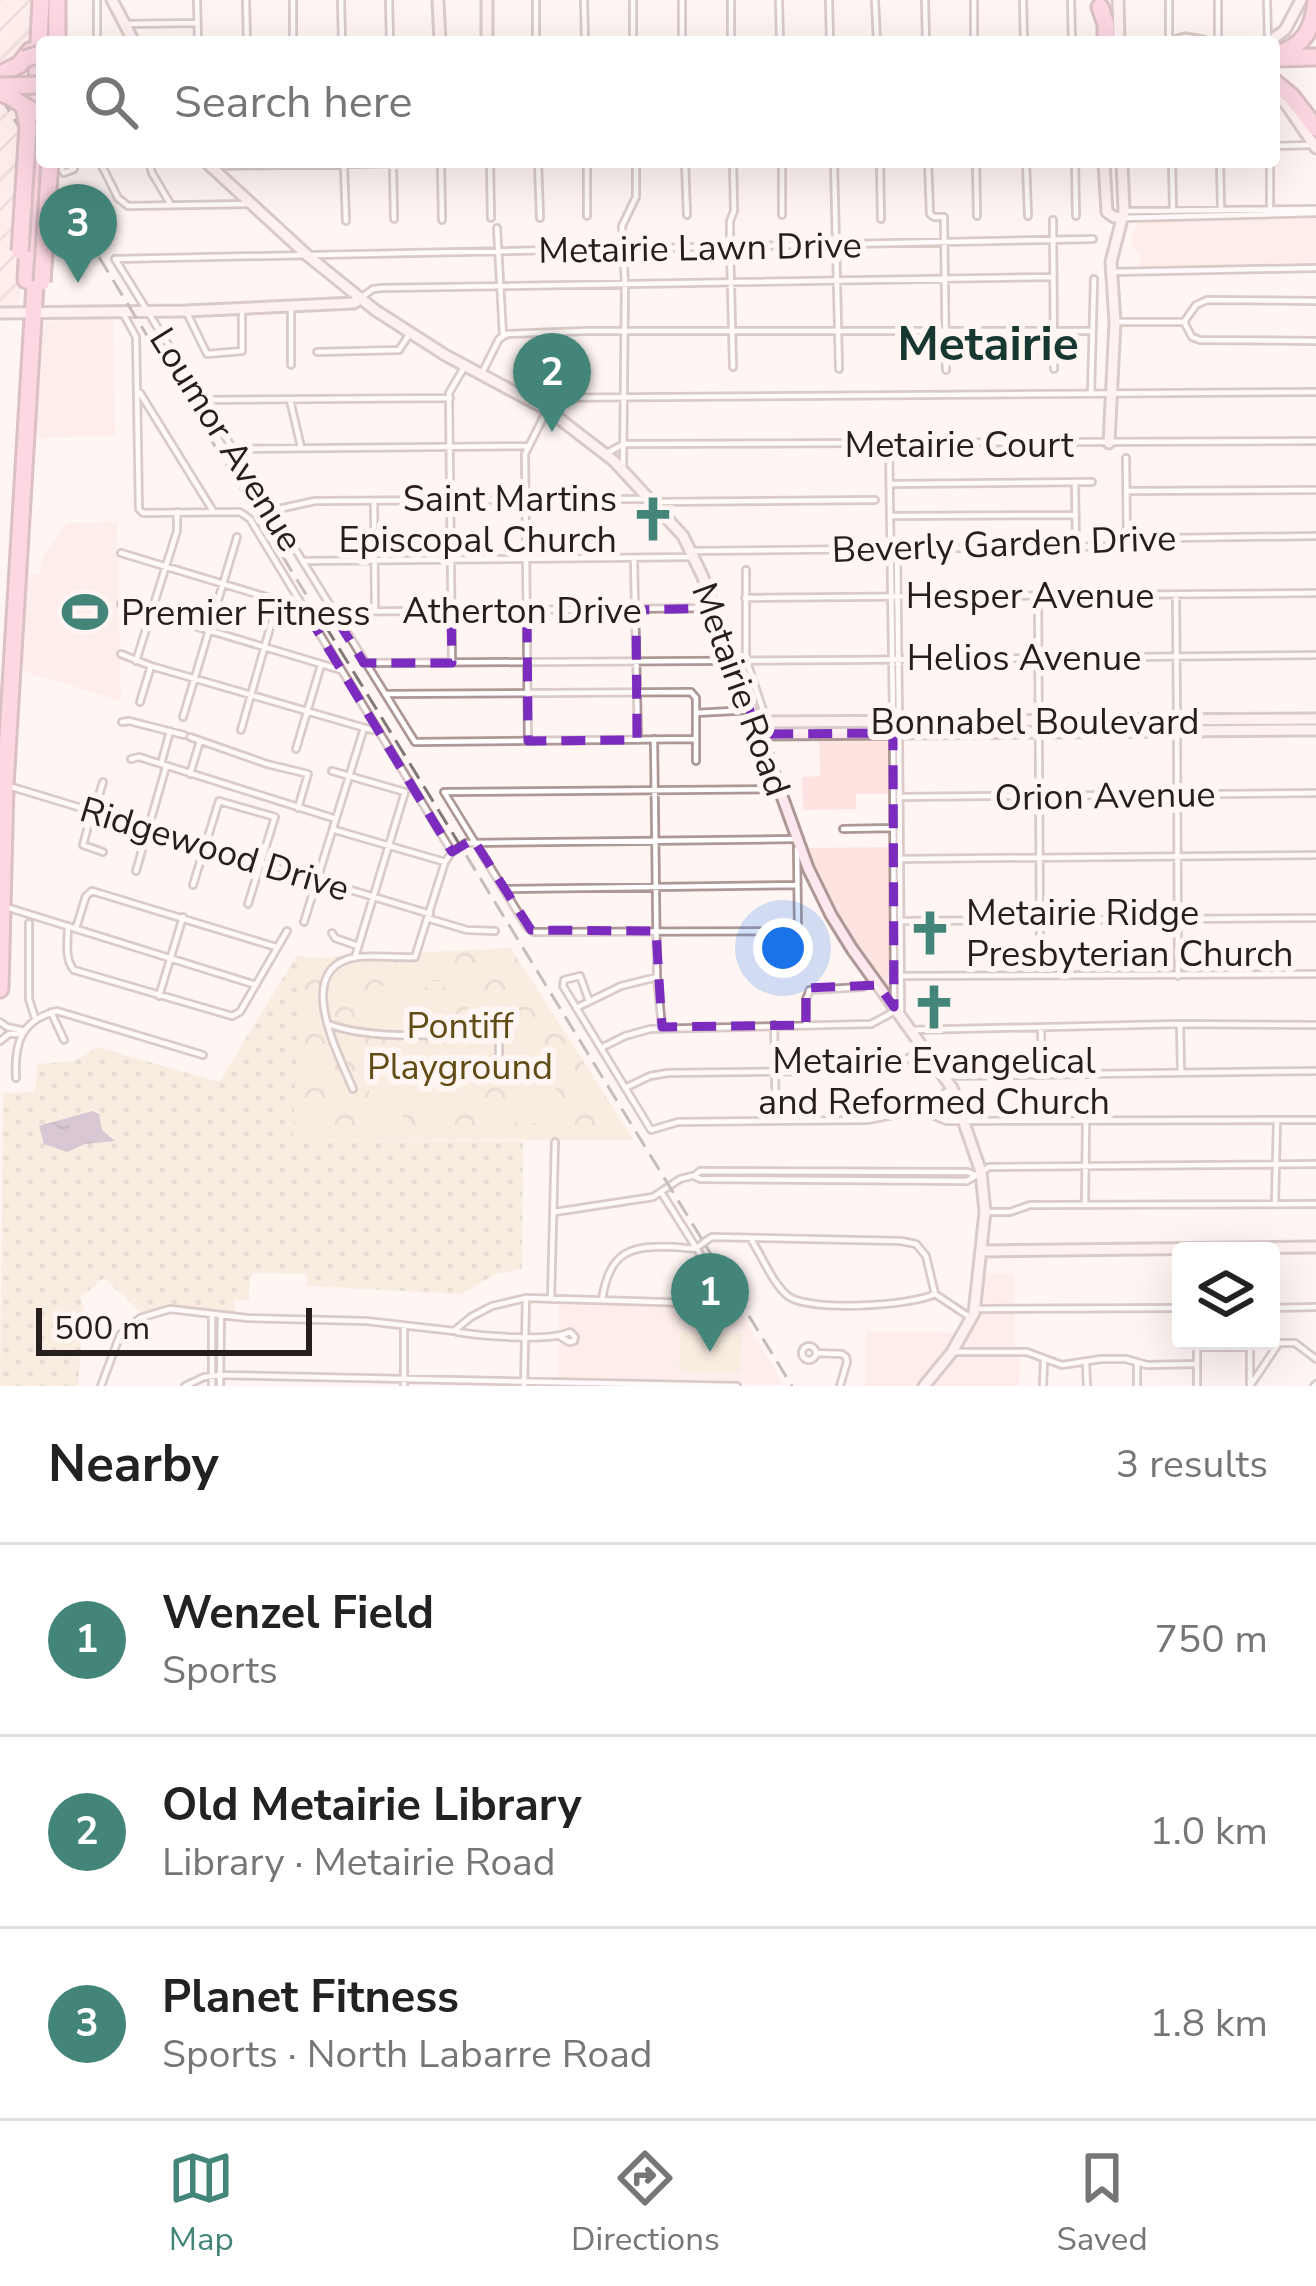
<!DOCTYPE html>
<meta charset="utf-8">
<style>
:root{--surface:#fff;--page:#f2f2f2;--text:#222;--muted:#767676;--line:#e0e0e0;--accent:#438679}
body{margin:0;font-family:"Nunito Sans",sans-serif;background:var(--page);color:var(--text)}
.controls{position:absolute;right:36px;bottom:36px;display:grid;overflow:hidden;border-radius:12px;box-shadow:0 12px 48px #0002}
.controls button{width:108px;height:108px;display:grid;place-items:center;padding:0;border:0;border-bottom:3px solid var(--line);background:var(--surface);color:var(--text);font:60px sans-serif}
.scale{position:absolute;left:36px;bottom:30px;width:276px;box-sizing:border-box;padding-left:12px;border:6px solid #261e1d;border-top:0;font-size:33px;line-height:42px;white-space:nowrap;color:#261e1d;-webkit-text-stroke:9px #fff6f4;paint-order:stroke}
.you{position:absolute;left:783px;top:948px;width:42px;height:42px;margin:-30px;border:9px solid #fff;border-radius:50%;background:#1a73e8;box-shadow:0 0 0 18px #1a73e833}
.badge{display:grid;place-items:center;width:78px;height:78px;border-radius:50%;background:var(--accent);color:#fff;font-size:39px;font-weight:700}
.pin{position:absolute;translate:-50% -99px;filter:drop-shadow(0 3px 6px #0008)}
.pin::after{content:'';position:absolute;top:63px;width:42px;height:36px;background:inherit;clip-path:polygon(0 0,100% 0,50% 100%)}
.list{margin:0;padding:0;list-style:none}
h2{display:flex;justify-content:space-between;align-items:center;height:156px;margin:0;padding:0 48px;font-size:51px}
h2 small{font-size:39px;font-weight:400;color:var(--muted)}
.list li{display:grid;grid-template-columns:78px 1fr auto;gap:36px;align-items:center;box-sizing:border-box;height:192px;padding:0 48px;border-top:3px solid var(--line)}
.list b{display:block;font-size:45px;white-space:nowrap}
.list p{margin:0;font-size:39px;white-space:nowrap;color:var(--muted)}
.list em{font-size:39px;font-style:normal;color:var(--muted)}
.icon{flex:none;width:66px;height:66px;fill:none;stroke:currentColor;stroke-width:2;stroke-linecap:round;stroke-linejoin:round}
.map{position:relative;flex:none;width:1316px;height:1386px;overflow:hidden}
.search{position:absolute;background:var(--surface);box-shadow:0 12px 48px #0002;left:36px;right:36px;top:36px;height:132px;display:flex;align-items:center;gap:30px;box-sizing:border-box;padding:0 42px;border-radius:12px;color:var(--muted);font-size:45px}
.sheet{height:732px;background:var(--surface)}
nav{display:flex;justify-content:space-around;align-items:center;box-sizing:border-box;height:168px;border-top:3px solid var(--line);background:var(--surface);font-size:33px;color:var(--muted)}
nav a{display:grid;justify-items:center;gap:6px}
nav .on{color:var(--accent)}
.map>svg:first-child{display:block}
.built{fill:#fde4e1}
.industrial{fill:url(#industrial-furrows)}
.grass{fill:url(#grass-dots)}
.park{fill:url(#park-crowns)}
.pitch{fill:#efe3c7;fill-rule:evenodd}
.water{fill:url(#water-ripples)}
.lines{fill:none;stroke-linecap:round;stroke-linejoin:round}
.street-casing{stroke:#ad9895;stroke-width:10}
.secondary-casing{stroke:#ad9895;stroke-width:15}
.highway-casing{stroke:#b07e8f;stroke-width:21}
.street{stroke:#fff;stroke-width:4.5}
.secondary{stroke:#fee8f0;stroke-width:9}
.highway{stroke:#fbb1cc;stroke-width:15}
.rail{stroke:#807876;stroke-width:3;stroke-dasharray:18 9;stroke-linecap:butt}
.highway-bridge-casing{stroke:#b07e8f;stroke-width:21;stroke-linecap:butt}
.highway-bridge{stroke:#fbb1cc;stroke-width:15}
.marked{fill:none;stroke:#7b2cbf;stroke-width:9;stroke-dasharray:24 15;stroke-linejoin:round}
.labels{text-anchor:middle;stroke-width:12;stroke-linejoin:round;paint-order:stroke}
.street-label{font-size:36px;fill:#261e1d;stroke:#fff6f4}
.poi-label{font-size:36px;fill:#261e1d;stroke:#fff6f4;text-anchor:start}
.park-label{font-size:36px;fill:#614c15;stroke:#fff6f4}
.district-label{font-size:48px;font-weight:bold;fill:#173831;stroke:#fff6f4}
</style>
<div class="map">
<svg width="1316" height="1386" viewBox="0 0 1316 1386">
<defs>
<pattern id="industrial-furrows" width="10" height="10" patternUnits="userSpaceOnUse" patternTransform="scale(3)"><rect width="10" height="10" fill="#fde4e1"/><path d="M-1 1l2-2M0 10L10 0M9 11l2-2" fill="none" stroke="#d9c3c1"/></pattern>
<pattern id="grass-dots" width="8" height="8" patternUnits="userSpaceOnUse" patternTransform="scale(3)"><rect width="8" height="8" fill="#efe3c7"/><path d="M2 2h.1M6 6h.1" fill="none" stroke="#cdc2aa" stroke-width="1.8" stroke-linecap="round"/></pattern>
<pattern id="park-crowns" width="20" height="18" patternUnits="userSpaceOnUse" patternTransform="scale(3)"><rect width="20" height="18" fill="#efe3c7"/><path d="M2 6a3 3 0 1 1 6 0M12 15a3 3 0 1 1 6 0" fill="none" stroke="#cdc2aa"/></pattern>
<pattern id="water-ripples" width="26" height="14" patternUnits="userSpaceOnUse" patternTransform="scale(3)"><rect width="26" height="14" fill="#aa91ab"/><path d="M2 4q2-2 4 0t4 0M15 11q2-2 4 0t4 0" fill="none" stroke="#8a768b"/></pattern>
</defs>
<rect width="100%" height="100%" fill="#fff6f4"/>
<path class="built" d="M1289,215h27v55h-26l-7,-4 -143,2 -1,-13 -7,-9 -1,-7 7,-19 144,-2z
M113,319l2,117 -82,2 5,-88 6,-29z
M117,522l4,179 -98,-30 1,-96 16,-1 3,-18 24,-33z
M889,735l1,59h-34v15l-53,1 -1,-33 18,-1 -1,-40z
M892,847l1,141 -5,3 -50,-77 -33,-66z
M977,1273h37l1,82 5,1 -1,30h-156l3,-6v-48l91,1 13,-19z
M559,1302l170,3 6,-3 49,83 -226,-6z"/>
<path class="industrial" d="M0,0h33v65l-14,245 -19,1z"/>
<path class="grass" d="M297,955l3,4 -6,181 229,1 -1,128 -26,5 -34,20 -155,-8 -1,-12 -53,-1 -3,6 -1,21h-14v12l-60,-5 -31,9 -40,-38 -24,20 4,9 -6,79h-78l3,-293 32,-1 2,-28 38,-3 22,-14 122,35z"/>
<path class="park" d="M511,948l123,192h-341l7,-180 -3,-5 11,3z"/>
<path class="pitch" d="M454,981l13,6 7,15 -4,15 -10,8 -97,2v-5l18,-1 -8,-16c2,-13 8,-20 20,-24zM394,987h63l11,12c2,11 -2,18 -13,22h-58l-15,-7 -3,-12 5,-10z
M454,990v27l-60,1v-27z
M441,1057l35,35v4l-29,32c-42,-9 -37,-50 -6,-71z
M509,1069c37,-2 56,19 55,55l-51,-2 -4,-4z
M370,1084c22,6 34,19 34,43l-38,-4z
M680,1332l62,1 -1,40 -62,-2z"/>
<path class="water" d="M92,1111l7,3 3,16 13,11 -30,3 -18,8 -23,-8 -5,-18z"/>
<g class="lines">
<g class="street-casing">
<path id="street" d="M97,0v42
M246,0l1,42
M293,0v42
M341,0l1,42
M389,0l1,42
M536,0v42
M584,0l1,42
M633,0v42
M682,0v42
M731,0v42
M779,0l1,42
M829,0l1,42
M875,0l2,42
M925,0l1,42
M974,0v42
M1023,0l1,42
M1071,0l1,42
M1218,0v42
M1267,0l1,42
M197,1l1,41
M124,24l73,-1
M1169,42v-42
M1274,146l36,-1
M57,162l7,11 10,-4
M149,162l3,11 19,32
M490,162l1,56
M538,162l2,56
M587,162v54
M685,162l2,53
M782,162v53
M834,162l5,207
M880,162l1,57
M928,162l2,52 4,3h10l2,153
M976,162l1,54
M1026,162l2,54
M1075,162l1,54
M1172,162l1,48
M1220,162l1,47
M1270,162v46
M101,164l17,34 10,8 123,-2
M393,165l1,54
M441,165l1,55
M215,166l251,-4
M344,167l2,54
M1124,211l192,-2
M1123,218l193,-5
M1053,220l1,149
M497,228l6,107
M1112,272l204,-4
M361,298l12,-9 9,-1 671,-11
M291,307v58
M186,311l21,43 35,-3v-42
M124,315l12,22 3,172 4,4 97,-1 10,7 202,333
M1118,322h66
M1184,322l12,-17 11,-5 109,1
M1184,322l8,15 8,3 116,1
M317,352l82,-2 11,-17
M946,353l108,-2
M733,367l-3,-120v-26l4,-10 -1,-49
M481,375l18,-36 8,-5 80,-3h506
M140,393l73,118
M1091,394l3,-115
M532,398l784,-6
M204,400l246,-2
M290,400l11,47
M889,444l4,275
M234,449l294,-3
M605,454l19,-10 692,-3
M1126,458l1,88
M623,470l2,-185 -3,-59 14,-29v-35
M1075,482l1,65
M890,484l202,-2
M1127,491l189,-1
M374,501l1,109
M654,502l221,-2
M274,510l41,-9 330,-2
M891,516l185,-1
M897,549l2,168
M691,551l449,-5 29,-8 147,-2
M121,553l195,59 399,-4
M634,559l4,181
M304,561l390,-4
M746,570v89l21,63 1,12
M1176,595l1,126
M1038,596l2,347
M745,598l571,-5
M121,604l220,66
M121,654l30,12 221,64 4,-2
M136,661l41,-130v-19
M452,662l-3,-269 16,-27
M364,663c317,-1 635,-4 952,-8
M385,694l306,-2 5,6v63
M140,702l11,-36
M696,713l54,-3
M183,717l54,-180
M122,722l7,-1 55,14
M241,730l36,-127
M1177,732l1,244
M899,735l2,276
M190,737l77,27 41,10 -10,34
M893,737l1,264
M654,739l3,238 5,50
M696,739l-281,3 -300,-483 978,-20
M528,741l-3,-287 22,-44
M296,749l25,-84
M131,759l8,-2 197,62
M161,764l9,-33
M332,771l73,21
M190,774l10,-33
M12,787l418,127
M444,792l83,135 6,5 265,-1 -1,-82
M447,792l331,-3
M899,797l417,-4
M92,811l-9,34 20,7
M94,812l9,-30
M843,829l50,-1
M335,830l110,32
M899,859l417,-4
M136,871l30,-104
M193,885l26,-84 56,16 -27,87
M503,889l294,-4
M6,907l250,78
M430,919l37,11 28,1
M900,921l416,-3
M304,922l60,-194
M29,923v76l6,19
M68,926c0,14 -4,33 6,44l158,46 8,-4 47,-81
M76,928l10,-32 6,-5 184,56
M332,933l3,5 23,8
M355,957l50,-165
M900,976l416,-2
M159,996l24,-79
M589,1001l-9,-25 -16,4 -1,6 88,144 27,-8 190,-2 44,-9 21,-10 19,-13
M576,1008l45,-22 36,-9
M51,1012l13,28
M0,1022l7,5 18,4
M328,1024c48,18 119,9 171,10v26
M806,1024v-25l4,-9 53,-3 12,-6
M1180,1024l1,48
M774,1025l2,96
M1041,1028l1,47
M911,1030l269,-6 136,1
M0,1041l9,-7h13
M601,1048l24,-12 25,-7 221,-5 26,-14
M944,1076l372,-5
M16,1078c-2,-35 5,-58 41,-67l146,44
M625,1088l25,-12 18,-3 210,-3 26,-9 19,-13
M353,1089c-14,-34 -62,-122 4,-132 19,-2 39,1 58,0l30,-95 7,-10 14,-9 329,-4
M925,1105l7,10 14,6 370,-1
M975,1175l-7,-3 -268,-1 -6,5 6,3 267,2 22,-14 327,-3
M1085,1204l1,-83
M1275,1204l2,-84
M555,1212l98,-15 27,-18 12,-3
M985,1212h25l20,-7 286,-1
M752,1241c11,17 21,43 36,55 21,16 123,10 147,-2
M935,1294l36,24
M551,1299l4,-157
M602,1300c7,-49 28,-55 74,-53 7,0 14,3 20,1 6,-3 10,-8 16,-11l189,4 15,3 10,12 9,38
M1271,1308l45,-1
M975,1309l206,-1
M404,1326v60
M457,1332c25,4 93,10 113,0l5,5 -1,4 -5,1 -8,-5
M802 1353a7 7 0 1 1 14 0a7 7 0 1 1-14 0Z
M955,1352h72l35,13 39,-6h25l21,6 50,-1
M816,1353l26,1 4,3 1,5 -7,24
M1086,1363l1,23
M1252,1383l27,-40h16l21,16
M101,1386l19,-51 20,-17 30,-9 77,9 119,3 88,10 17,-14 21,-11 34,-8 202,6 1,-4 -68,-108
M185,1386l19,-9 16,-2 517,11
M212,1386v-71
M220,1386l1,-70
M524,1386l2,-88
M1043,1386l1,-26
M1137,1386v-23
M1197,1386v-39h53v38
M1314,1386l2,-2"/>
</g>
<g class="secondary-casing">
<path id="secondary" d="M112,0l22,42
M438,0l2,42
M487,0v42
M1118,0l1,42
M1174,42l11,-3 18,3
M1269,42l16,-12 16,-30
M1274,92l12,12 30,44
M206,162l102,94 67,54 70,45 103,55 66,51 69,75 19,39 106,293 23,47 21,34 100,139 29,84 4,40 -11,101 -22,39 -28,34
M1104,162l3,50 7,5 9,1
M0,313l186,-2 168,-8 7,-5
M1109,443l6,-121 -4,-60 13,-51 -2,-49
M754,722l562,-3
M758,734l558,-4
M982,1251l334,-4"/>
</g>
<g class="highway-casing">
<path id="highway" d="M1100,7l6,17v18
M57,42v-42
M1274,55c30,-8 39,-26 42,-54
M1277,58l39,-1
M0,74l19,-9 11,-14
M1274,82l17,14 25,32
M34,142l7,-142
M40,201l2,-39
M26,280l5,-90
M0,989l5,-203 31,-519"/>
</g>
<use href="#street" class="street"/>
<use href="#secondary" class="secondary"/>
<use href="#highway" class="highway"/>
<path class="rail" d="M0,96l792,1290"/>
<g class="highway-bridge-casing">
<path id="highway-bridge" d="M25,59l17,-6
M0,86l42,-1
M0,93c17,4 25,18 42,20
M20,251l8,-125 -4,-20
M42,282l8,-120"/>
</g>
<use href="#highway-bridge" class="highway-bridge"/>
</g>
<path d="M0 0H1316V1386H0ZM303,607l29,5 32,51h88l-1,-51 76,-1 1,130 109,-1 -1,-130 79,-2 43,126 135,-1 1,274 -16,-22 -72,3v37l-144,2 -6,-96 -125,-1 -58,-91 -21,13z" fill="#fff6f4" fill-opacity=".55" fill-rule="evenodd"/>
<path class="marked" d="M303,607l29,5 32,51h88l-1,-51 76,-1 1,130 109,-1 -1,-130 79,-2 43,126 135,-1 1,274 -16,-22 -72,3v37l-144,2 -6,-96 -125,-1 -58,-91 -21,13z"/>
<defs>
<g id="church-bare" transform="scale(3.6)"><path d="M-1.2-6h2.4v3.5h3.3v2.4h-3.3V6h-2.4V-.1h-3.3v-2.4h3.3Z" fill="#438679" stroke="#fff6f4" stroke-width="2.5" paint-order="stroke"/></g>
<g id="stadium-bare" transform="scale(3.6)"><path d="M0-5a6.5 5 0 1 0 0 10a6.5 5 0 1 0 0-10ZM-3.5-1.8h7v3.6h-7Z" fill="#438679" stroke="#fff6f4" stroke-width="2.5" paint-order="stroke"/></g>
</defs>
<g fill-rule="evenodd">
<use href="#church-bare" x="653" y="519"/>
<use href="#stadium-bare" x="85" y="612"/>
<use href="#church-bare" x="930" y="933"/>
<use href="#church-bare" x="934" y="1007"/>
</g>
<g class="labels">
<g class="street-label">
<text transform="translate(700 247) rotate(-1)" y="13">Metairie Lawn Drive</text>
<text transform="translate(227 439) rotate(58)" y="13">Loumor Avenue</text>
<text x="959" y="457">Metairie Court</text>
<text transform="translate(1004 543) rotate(-2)" y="13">Beverly Garden Drive</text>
<text x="1030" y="608">Hesper Avenue</text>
<text x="522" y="623">Atherton Drive</text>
<text x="1024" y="670">Helios Avenue</text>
<text transform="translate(742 689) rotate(70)" y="13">Metairie Road</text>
<text x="1035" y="734">Bonnabel Boulevard</text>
<text transform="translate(1105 795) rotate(-1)" y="13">Orion Avenue</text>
<text transform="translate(215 848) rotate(17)" y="13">Ridgewood Drive</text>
</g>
<g class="poi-label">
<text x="617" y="511" text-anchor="end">Saint Martins<tspan x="617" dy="41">Episcopal Church</tspan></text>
<text x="121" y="625">Premier Fitness</text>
<text x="966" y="925">Metairie Ridge<tspan x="966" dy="41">Presbyterian Church</tspan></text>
<text x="934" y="1073" text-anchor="middle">Metairie Evangelical<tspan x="934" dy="41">and Reformed Church</tspan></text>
</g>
<g class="park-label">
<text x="460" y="1038">Pontiff<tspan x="460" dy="41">Playground</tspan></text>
</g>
<g class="district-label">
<text x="988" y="360">Metairie</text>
</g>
</g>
</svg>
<div class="controls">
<button><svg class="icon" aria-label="layers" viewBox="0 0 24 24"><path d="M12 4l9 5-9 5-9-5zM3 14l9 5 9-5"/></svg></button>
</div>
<div class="scale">500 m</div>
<div class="you"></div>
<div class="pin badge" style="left:710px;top:1352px">1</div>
<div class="pin badge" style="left:552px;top:432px">2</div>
<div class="pin badge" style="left:78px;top:283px">3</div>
<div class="search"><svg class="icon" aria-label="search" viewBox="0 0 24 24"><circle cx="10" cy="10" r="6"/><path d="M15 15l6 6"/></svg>Search here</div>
</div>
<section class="sheet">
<h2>Nearby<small>3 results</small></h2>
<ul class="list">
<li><span class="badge">1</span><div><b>Wenzel Field</b><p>Sports</p></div><em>750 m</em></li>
<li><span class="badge">2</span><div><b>Old Metairie Library</b><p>Library · Metairie Road</p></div><em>1.0 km</em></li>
<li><span class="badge">3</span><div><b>Planet Fitness</b><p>Sports · North Labarre Road</p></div><em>1.8 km</em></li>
</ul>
</section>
<nav>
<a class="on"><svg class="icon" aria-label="map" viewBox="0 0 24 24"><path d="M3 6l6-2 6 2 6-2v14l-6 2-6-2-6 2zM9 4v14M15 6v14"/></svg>Map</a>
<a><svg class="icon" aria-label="directions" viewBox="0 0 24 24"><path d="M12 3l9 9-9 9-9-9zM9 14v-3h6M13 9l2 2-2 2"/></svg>Directions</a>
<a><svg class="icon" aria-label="saved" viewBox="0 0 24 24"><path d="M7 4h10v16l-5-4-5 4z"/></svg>Saved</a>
</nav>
